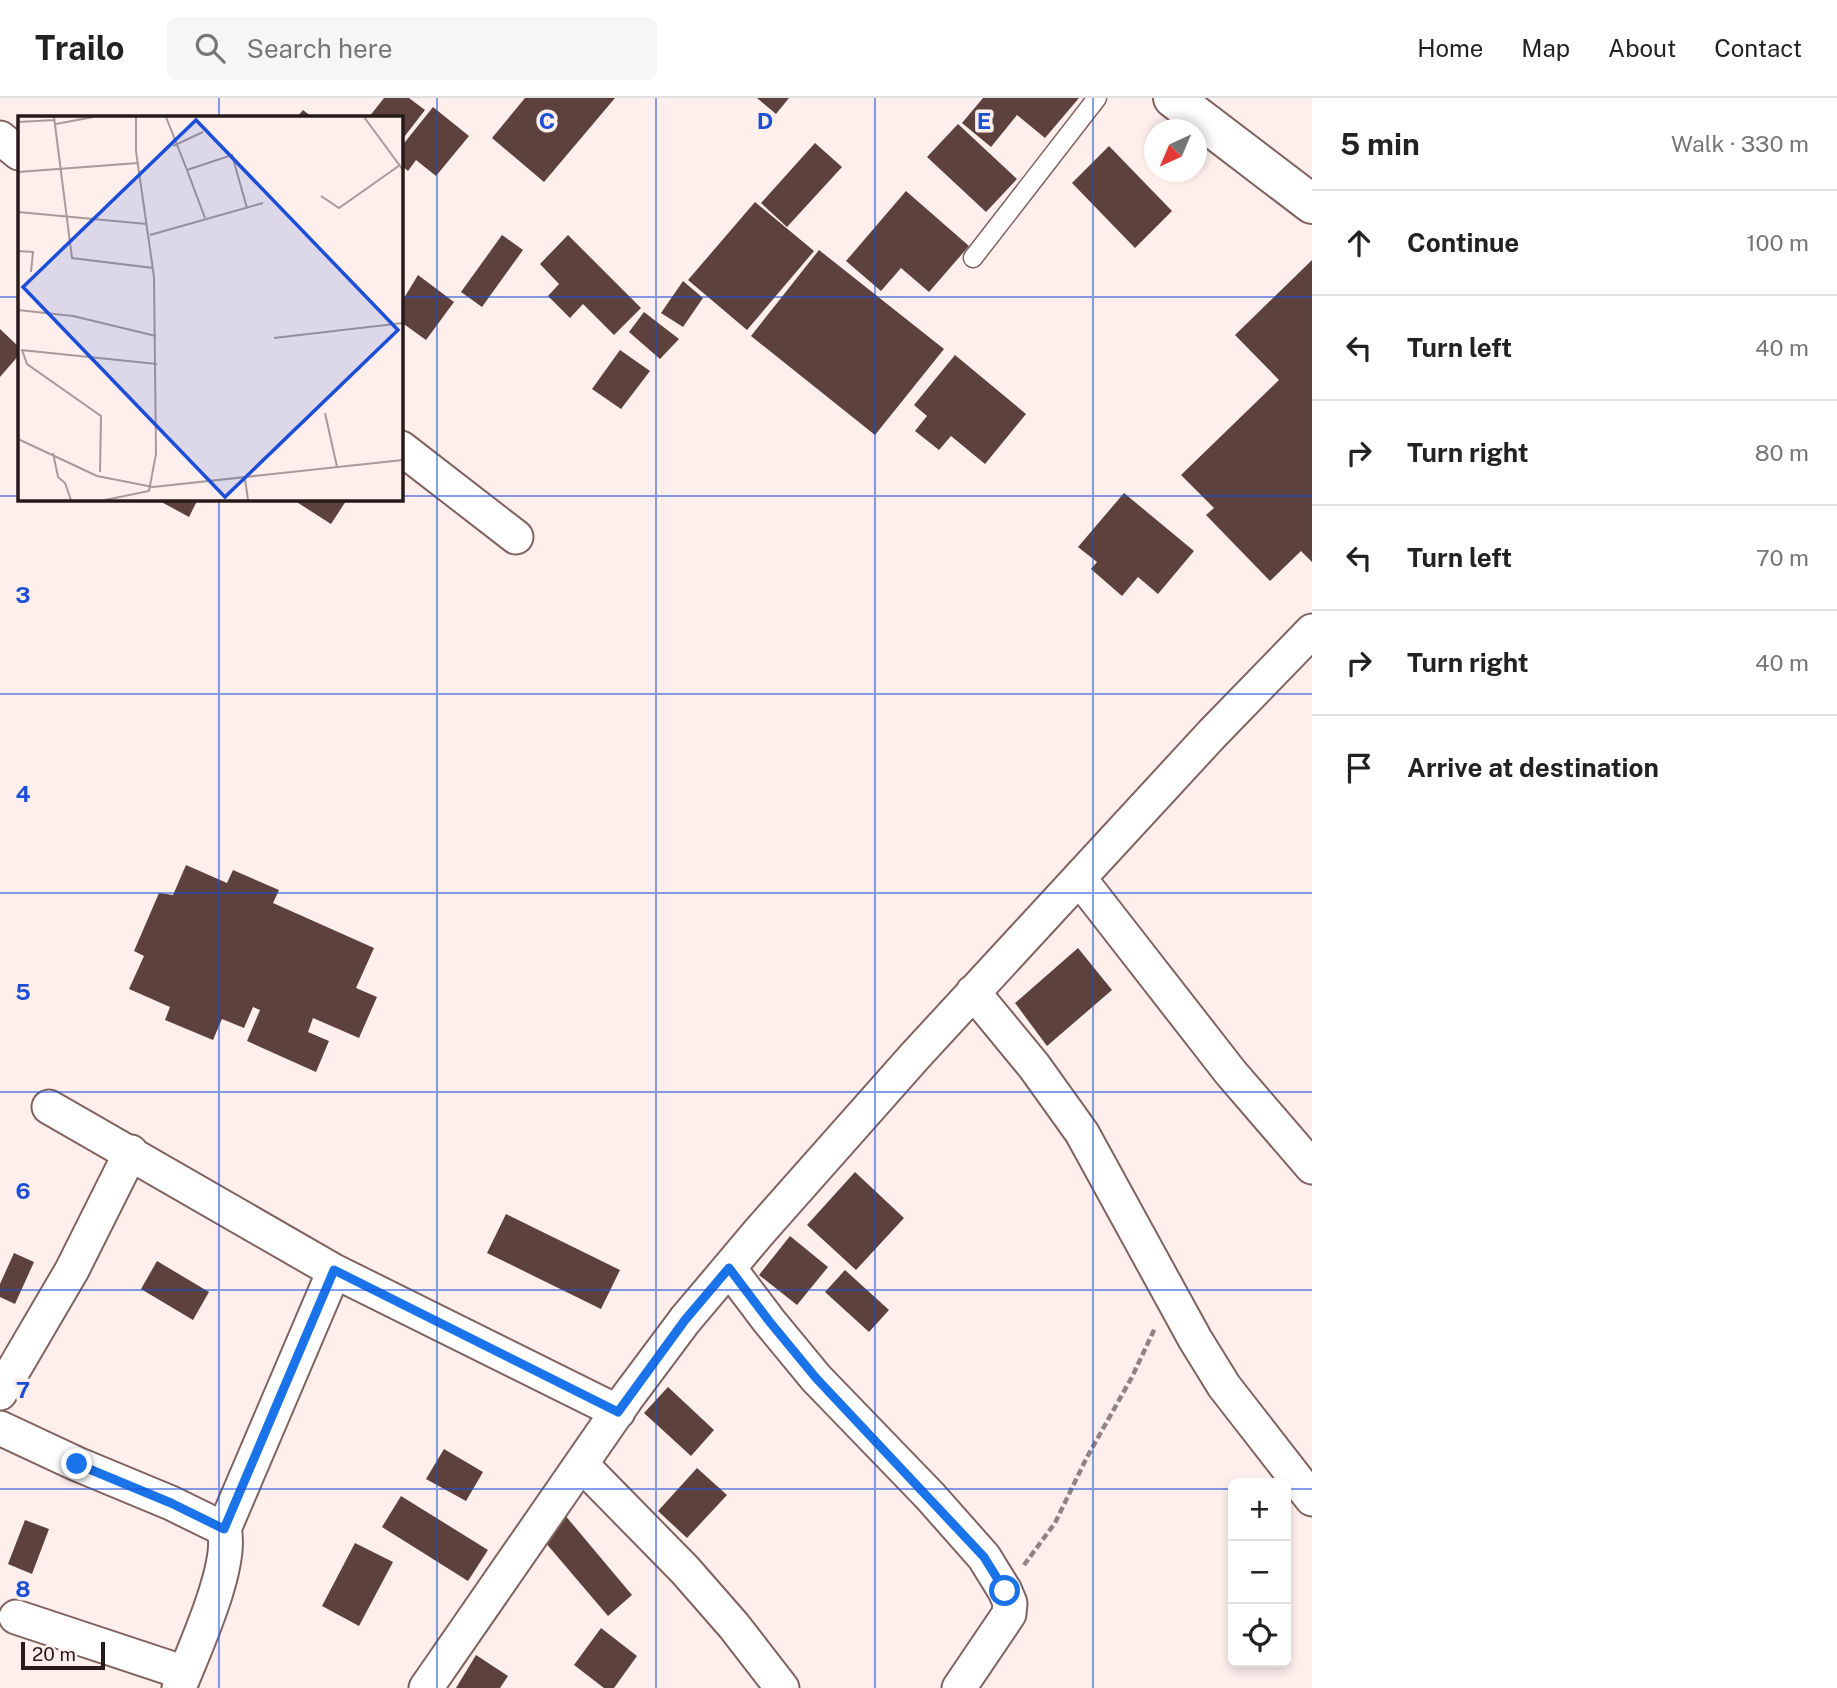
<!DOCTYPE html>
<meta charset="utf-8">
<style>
:root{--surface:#fff;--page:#f6f6f6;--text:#222;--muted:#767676;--line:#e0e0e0}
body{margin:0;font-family:"Public Sans",sans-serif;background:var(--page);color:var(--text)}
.controls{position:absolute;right:21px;bottom:21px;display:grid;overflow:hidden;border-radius:10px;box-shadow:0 4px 10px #0003}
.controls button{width:63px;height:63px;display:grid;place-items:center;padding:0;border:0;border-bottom:2px solid var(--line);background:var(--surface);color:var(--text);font:35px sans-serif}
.compass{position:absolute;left:1144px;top:21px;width:63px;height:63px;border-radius:50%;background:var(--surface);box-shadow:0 4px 10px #0003;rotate:224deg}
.scale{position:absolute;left:21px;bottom:18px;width:84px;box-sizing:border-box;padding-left:7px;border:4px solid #271b19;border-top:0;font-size:19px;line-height:24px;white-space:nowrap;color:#271b19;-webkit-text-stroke:5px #feefed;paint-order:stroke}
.stop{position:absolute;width:21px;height:21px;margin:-16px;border:5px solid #1a73e8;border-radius:50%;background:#fff}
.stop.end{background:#1a73e8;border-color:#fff;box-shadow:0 2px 7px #0008}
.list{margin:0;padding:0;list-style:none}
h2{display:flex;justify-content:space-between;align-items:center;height:91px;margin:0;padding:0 28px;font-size:30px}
h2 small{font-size:23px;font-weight:400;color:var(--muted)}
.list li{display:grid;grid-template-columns:46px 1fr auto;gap:21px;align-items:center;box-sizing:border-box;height:105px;padding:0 28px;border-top:2px solid var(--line)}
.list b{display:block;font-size:26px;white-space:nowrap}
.list em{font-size:23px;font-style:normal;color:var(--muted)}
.icon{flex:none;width:38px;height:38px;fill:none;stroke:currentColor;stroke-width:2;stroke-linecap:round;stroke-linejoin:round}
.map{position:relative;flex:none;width:1312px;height:1590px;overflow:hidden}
header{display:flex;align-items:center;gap:42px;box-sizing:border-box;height:98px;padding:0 35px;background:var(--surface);border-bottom:2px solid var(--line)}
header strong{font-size:33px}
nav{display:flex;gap:38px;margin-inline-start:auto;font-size:24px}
.search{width:490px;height:63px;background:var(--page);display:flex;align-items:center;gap:18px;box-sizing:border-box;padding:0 24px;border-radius:10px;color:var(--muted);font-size:26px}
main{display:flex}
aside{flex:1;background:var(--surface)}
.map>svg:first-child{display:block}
.building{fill:#5d413d}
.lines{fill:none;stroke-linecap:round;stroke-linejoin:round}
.service-casing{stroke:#80625e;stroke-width:21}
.minor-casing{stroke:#80625e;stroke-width:37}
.secondary-casing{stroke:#80625e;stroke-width:42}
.path{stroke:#908381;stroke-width:4.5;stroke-dasharray:7 3.5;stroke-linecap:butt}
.service{stroke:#fff;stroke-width:18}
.minor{stroke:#fff;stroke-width:33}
.secondary{stroke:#fff;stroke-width:38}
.route{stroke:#1a73e8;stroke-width:9}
.grid{fill:none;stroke:#1d4ed8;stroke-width:2;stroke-opacity:0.55}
.inset-road{fill:none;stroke:#a89a98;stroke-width:2}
.view{fill:#1d4ed8;fill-opacity:0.15;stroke:#1d4ed8;stroke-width:3.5}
.inset-edge{fill:none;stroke:#271b19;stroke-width:3.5}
.grid-label{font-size:23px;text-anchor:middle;font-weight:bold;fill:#1d4ed8;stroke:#feefed;stroke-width:7;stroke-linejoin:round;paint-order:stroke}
</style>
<header>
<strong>Trailo</strong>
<div class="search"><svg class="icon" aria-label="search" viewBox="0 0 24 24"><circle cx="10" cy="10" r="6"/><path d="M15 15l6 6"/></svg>Search here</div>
<nav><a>Home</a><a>Map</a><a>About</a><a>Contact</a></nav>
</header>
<main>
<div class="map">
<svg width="1312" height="1590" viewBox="0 0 1312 1590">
<rect width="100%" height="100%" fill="#feefed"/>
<path class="building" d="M384,0h25l16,12 -24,31v-24h-32z
M525,0h90l-71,84 -52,-44z
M757,0h32l-13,16z
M983,0h96l-34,40 -28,-23 -26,32 -29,-24z
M433,9l36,29 -33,40 -20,-16 -8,11 -7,-6v-18z
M303,12l9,7h-15z
M958,26l59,55 -31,33 -59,-55z
M815,45l27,24 -55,60 -26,-24z
M1109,48l63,65 -37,37 -63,-65z
M906,93l63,55 -40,46 -28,-24 -20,23 -35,-30z
M755,104l59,49 -67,79 -59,-50z
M502,137l21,15 -41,57 -21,-15z
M568,137l73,73 -27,27 -31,-31 -13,14 -22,-22 11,-12 -19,-20z
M819,152l125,99 -69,86 -124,-99z
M1312,162v302l-11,-11 -31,30 -64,-66 8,-7 -33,-33 98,-95 -44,-45z
M418,177l36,27 -28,38 -25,-18v-19z
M683,183l20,17 -20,29 -22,-14z
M644,214l35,27 -19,20 -31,-27z
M0,231l19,18v8l-19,22z
M620,252l30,21 -29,38 -29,-20z
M955,257l71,59 -41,50 -34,-28 -12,14 -24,-19 12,-15 -13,-11z
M1124,395l70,58 -36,43 -20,-17 -16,19 -31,-27 6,-7 -19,-15z
M156,401h42l-9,18z
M292,401h50l4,2 -15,23z
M186,767l41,18 6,-13 46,20 -6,13 101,45 -18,40 21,9 -18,41 -46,-20 -5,14 21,9 -13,31 -69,-31 13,-31 -7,-3 -9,21 -22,-9 -9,21 -48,-20 5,-13 -41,-18 15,-33 -10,-5 25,-58 14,2z
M1078,850l34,42 -65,56 -32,-43z
M855,1074l49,46 -48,52 -49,-45z
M506,1116l114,56 -19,39 -114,-56z
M790,1138l38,31 -31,38 -38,-30z
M14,1155l20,9 -19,42 -15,-7v-13z
M157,1163l52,31 -16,28 -52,-31z
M845,1172l44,40 -20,22 -44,-40z
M668,1289l46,43 -23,26 -47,-43z
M444,1351l39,23 -17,29 -40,-22z
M697,1370l30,27 -40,43 -29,-27z
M401,1398l87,54 -20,31 -86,-54z
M564,1416l68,81 -24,21 -69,-81z
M25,1422l24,9 -17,45 -24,-10z
M355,1445l38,19 -34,64 -37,-20z
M601,1530l36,28 -23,32h-10l-30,-23z
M476,1557l32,21 -8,12h-44z"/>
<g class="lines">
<g class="service-casing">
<path id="service" d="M973,160l124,-160"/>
</g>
<g class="minor-casing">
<path id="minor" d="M0,40l19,15
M401,350l115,89
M1079,780l152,195 81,94
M973,894l61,74 48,67 113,206 29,47 88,113
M49,1009l285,164 284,141
M729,1170l40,53 47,57 114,118 54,61 21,34 5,12 -1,11 -50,74
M0,1295l72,-123 59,-118
M0,1330l77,36 94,39 53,26c10,36 -31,123 -45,159
M582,1367l103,105 49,56 48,62
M224,1431l110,-258
M16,1519l169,56
M426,1590l200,-289 59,-79 75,-89 155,-175 297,-322 100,-103"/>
</g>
<g class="secondary-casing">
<path id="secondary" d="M1173,0l139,106"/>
</g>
<path class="path" d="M1024,1467l31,-42 31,-64 46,-82 23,-49"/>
<use href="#service" class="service"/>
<use href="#minor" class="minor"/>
<use href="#secondary" class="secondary"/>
</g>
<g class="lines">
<path class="route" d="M77,1366l94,39 53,26 110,-259 284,142 67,-92 44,-52 40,53 47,57 168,179 21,34"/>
</g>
<path class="grid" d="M219,0v19M437,0v1590M656,0v1590M875,0v1590M1093,0v1590M0,199h19M401,199h911M0,398h19M401,398h911M219,401v1189M0,596h1312M0,795h1312M0,994h1312M0,1192h1312M0,1391h1233M1286,1391h26"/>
<g transform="translate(18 18)">
<rect width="385" height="385" fill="#feefed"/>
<path class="inset-road" d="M36,1l18,141 81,10M148,1l21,53 45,-15 15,53M346,1l39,53M0,6l37,-2M38,8l37,-7M155,30l30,-14M169,54l18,48M0,56l120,-9M303,80l18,12 61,-43M0,96l129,12M132,119l113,-32M0,135l15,1 -2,20M0,194l55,6 83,20M256,222l129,-15M3,234l136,14M4,234l5,14 74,52 -1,56M307,297l12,54M0,323l79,37 56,11 250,-27M35,337l5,24 7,6 6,17M227,363l3,21M87,384l44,-9 7,-37 -2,-177 -18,-126v-34"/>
<path class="view" d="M178,4l202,210 -173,167 -202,-210z"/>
<rect width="385" height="385" class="inset-edge"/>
</g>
<g class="grid-label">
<text x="547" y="31">C</text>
<text x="765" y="31">D</text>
<text x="984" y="31">E</text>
<text x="23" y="505">3</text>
<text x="23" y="704">4</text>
<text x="23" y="902">5</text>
<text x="23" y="1101">6</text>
<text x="23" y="1300">7</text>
<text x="23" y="1499">8</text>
</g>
</svg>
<div class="controls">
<button>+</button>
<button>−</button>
<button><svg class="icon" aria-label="locate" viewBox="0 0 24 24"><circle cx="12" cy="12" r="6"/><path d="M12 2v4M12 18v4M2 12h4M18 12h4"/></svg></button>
</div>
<svg class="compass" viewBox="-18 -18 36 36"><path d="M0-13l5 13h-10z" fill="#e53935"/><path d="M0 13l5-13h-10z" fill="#767676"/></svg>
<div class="scale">20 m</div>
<div class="stop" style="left:1005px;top:1493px"></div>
<div class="stop end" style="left:77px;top:1366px"></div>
</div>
<aside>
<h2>5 min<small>Walk · 330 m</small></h2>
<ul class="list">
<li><svg class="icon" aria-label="ahead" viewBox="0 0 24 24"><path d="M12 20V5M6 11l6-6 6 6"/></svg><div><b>Continue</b></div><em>100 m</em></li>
<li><svg class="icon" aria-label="left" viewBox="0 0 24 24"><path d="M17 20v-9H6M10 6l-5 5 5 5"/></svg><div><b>Turn left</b></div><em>40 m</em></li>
<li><svg class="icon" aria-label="right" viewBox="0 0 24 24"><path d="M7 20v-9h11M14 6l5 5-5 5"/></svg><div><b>Turn right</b></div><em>80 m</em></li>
<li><svg class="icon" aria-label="left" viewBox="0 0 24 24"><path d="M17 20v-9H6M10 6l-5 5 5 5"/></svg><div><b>Turn left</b></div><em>70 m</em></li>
<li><svg class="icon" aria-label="right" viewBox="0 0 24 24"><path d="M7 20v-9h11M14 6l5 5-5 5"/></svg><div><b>Turn right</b></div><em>40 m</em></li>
<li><svg class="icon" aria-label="arrive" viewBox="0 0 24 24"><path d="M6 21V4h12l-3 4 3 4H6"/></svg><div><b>Arrive at destination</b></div></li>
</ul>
</aside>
</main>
